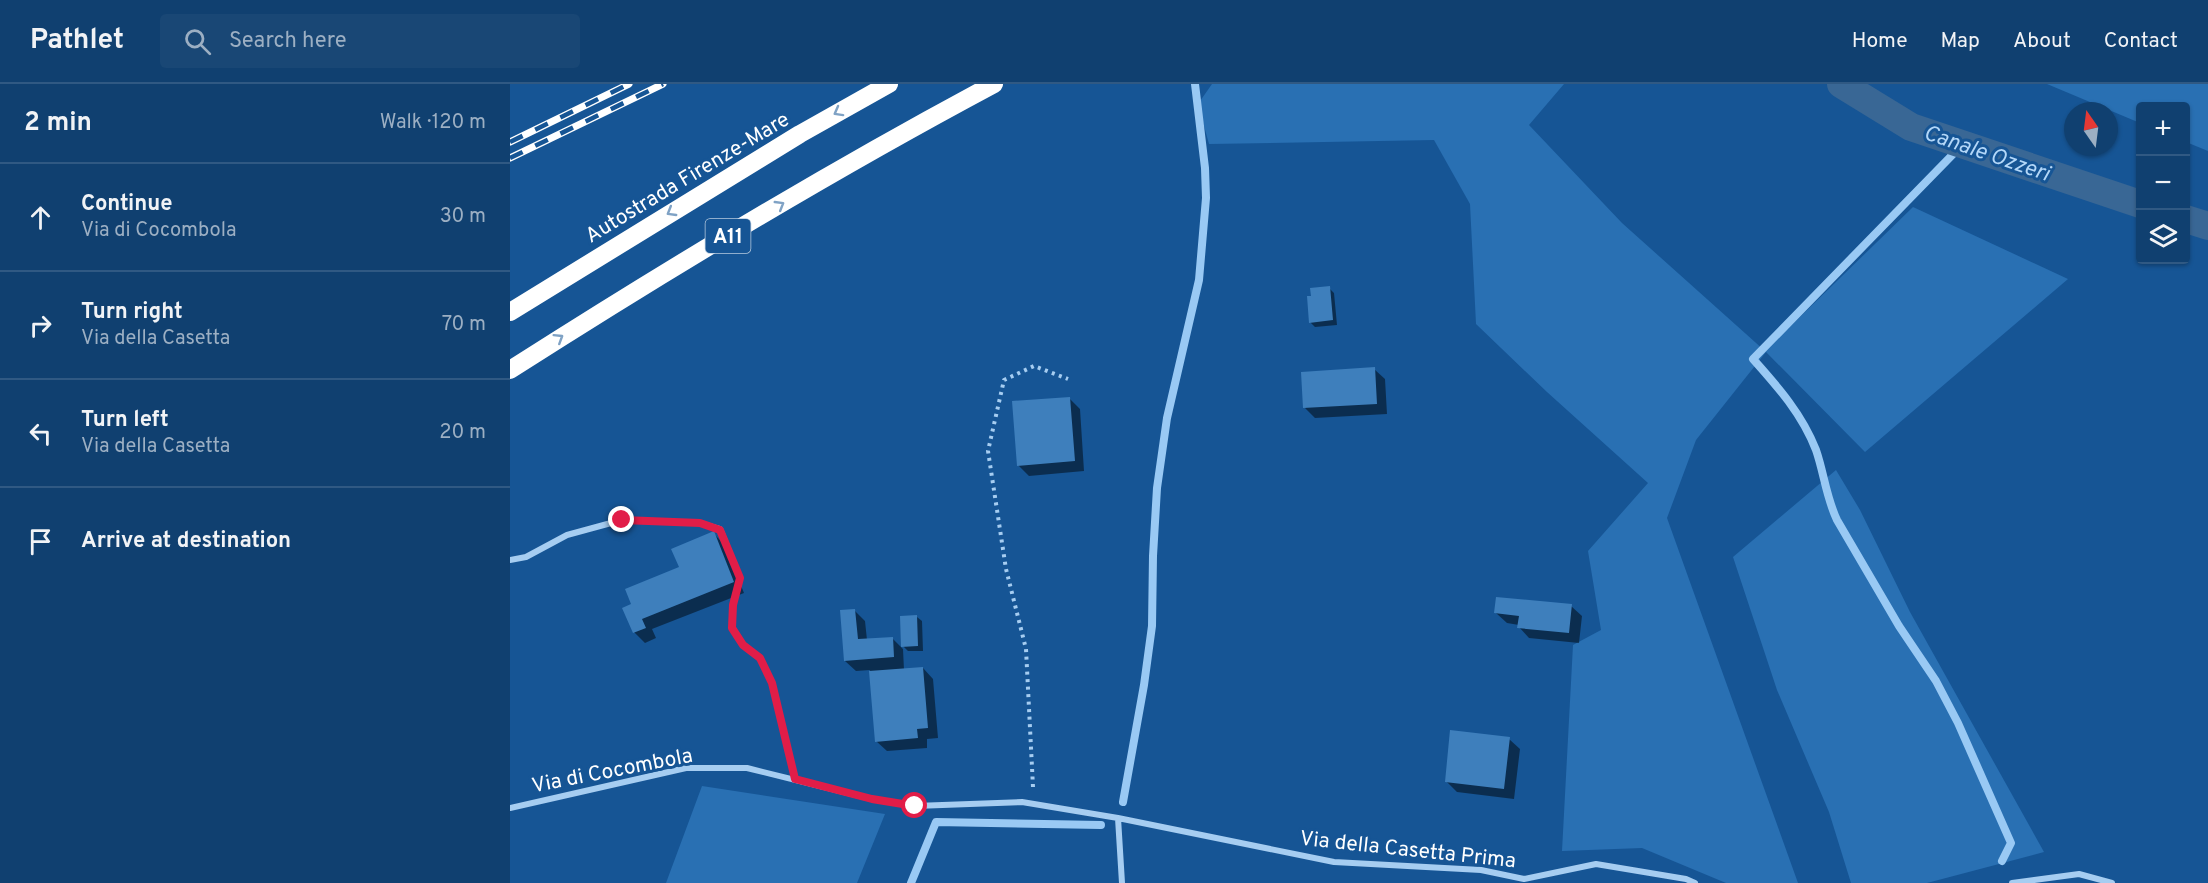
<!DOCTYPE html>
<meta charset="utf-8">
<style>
:root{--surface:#104070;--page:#194775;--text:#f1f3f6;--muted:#9cafc3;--line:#305983}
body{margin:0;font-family:Overpass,sans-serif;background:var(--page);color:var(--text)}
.controls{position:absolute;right:18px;top:18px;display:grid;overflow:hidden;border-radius:6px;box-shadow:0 2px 4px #0004}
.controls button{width:54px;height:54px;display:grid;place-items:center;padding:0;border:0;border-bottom:2px solid var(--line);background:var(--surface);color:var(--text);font:30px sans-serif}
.compass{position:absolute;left:1554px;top:18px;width:54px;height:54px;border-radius:50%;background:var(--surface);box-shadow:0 2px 4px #0004;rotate:346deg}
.stop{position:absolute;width:18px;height:18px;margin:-14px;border:4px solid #e11d48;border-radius:50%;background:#fff}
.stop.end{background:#e11d48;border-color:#fff;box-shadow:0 2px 6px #0008}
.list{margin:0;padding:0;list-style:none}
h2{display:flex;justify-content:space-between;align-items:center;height:78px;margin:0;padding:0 24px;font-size:26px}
h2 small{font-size:20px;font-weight:400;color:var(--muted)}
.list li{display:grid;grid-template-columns:39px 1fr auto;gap:18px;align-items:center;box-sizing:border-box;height:108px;padding:0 24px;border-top:2px solid var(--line)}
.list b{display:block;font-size:22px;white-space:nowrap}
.list p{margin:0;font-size:20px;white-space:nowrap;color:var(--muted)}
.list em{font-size:20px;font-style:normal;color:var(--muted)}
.icon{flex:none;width:33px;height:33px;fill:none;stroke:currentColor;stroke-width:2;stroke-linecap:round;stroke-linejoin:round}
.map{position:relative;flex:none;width:1698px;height:799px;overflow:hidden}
header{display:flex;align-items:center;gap:36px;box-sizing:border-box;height:84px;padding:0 30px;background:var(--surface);border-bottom:2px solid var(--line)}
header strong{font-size:28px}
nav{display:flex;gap:33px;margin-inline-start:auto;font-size:21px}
.search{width:420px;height:54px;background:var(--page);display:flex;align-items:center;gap:15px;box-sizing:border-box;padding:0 21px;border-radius:6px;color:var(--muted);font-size:22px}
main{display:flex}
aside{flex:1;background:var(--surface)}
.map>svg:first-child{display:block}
.green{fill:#2970b3}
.shadow{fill:#0007}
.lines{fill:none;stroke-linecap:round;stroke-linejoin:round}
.stream{stroke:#99c9f4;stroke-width:8}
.canal{stroke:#396795;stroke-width:28}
.building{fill:#3e7fbc}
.path{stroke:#a6cdf1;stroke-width:4;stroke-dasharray:3 4.5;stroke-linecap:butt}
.minor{stroke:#a6cdf1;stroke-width:6}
.motorway{stroke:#fff;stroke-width:18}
.rail-casing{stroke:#fff;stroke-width:7}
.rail{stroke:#165595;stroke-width:4.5;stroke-dasharray:14;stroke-linecap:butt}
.oneway{stroke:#7fa2c5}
.route{stroke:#e11d48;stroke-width:8}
.labels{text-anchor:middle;stroke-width:6;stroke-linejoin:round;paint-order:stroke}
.shield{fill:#165595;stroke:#b9ccdf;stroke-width:1.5}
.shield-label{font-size:20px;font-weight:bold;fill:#fff}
.street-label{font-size:21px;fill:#fff;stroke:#165595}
.water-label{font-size:22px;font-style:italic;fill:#b3d7f8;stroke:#165595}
</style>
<header>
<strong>Pathlet</strong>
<div class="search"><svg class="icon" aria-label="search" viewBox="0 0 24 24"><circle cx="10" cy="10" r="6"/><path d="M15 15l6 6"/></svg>Search here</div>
<nav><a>Home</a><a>Map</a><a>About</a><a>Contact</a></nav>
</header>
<main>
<aside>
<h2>2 min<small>Walk · 120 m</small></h2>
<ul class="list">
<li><svg class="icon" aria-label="ahead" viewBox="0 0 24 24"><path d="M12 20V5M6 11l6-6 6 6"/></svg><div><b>Continue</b><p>Via di Cocombola</p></div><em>30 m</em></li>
<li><svg class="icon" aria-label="right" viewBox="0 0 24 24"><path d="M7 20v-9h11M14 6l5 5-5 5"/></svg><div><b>Turn right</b><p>Via della Casetta</p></div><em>70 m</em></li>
<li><svg class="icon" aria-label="left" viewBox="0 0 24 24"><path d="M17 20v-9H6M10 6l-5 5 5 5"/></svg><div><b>Turn left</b><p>Via della Casetta</p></div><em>20 m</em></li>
<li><svg class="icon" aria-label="arrive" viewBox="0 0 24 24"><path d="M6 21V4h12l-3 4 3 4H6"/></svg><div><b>Arrive at destination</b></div></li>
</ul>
</aside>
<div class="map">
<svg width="1698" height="799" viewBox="0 0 1698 799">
<rect width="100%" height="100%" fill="#165595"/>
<path class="green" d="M702,0h352l-35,41 93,98 143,128 148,-144 155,72 -203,173 -99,-100 -70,88 -29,78 131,365h-72l-84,-35 -80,3 11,-206 28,-15 -13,-79 60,-68 -101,-91 -71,-68 -6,-120 -36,-64 -225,4 -11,-40z
M1537,0h161v67l-22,-9v-36h-46v17z
M1326,386l24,40 50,102 134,240 -117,31h-76l-22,-71 -52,-122 -44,-133z
M192,702l183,28 -28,69h-191z"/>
<path class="shadow" d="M819,204l5,5 3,32 -22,2 -5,-5z
M864,285l11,10 2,35 -72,4 -10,-10z
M559,314l11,11 4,62 -55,5 -11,-11z
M203,449l11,11 20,49 -92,36 4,9 -11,5 -11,-11 -1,-27 48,-37z
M1061,522l11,10 -3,27 -50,-5 -10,-11v-2l-12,-2 -11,-10z
M345,527l10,10 2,19 25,-2 11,11 1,21 19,-2 10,11 5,59 -11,1v9l-40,3 -11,-10 -6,-71 -14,1 -11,-10z
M407,533l5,4 1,30h-15l-5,-5z
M999,655l11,10 -6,50 -57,-7 -11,-11z"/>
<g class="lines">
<path class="stream" d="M1453,60l-210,215c25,28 49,55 63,91 8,23 10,47 21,70l62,106 37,55 22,42 53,120 -9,18
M613,718l21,-117 8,-59 1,-70 4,-68 10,-70 32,-138 7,-82 -1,-30 -10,-84
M401,799l25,-61 165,3"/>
<path class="canal" d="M1331,0l70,43 229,77
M1676,135l22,7"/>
</g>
<path class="building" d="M820,202l3,34 -24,3 -2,-27h4l-1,-8z
M865,283l2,37 -74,4 -2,-36z
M560,313l5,64 -58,5 -5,-65z
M204,447l20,51 -92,37 4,9 -13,5 -11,-25 9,-4 -6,-15 54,-22 -8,-18z
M986,513l76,7 -3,29 -52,-5 2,-12 -25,-3z
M345,525l3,30 35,-2 1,20 -50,4 -4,-51z
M407,531l1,31 -17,1 -1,-31z
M413,583l5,61 -11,1 1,9 -43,4 -6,-71z
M940,646l60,7 -6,52 -59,-7z"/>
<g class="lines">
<path class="path" d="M523,703l-7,-138 -20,-80 -18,-118 16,-71 30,-14 34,13"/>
<path class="minor" d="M0,476l16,-3 41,-22 55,-15 78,3 20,6 20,49 -7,27 -1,23 11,17 17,13 12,25 23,96
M0,724l176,-40h61l125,31 43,7 107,-4 96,16 216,44 147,8 43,9 72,-15 90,15 9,4
M608,734l4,65
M1502,799l67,-9 33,9"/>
<path class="motorway" d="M0,228l290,-178 89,-50
M0,286c158,-101 319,-198 484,-286"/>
<g class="rail-casing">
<path id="rail" d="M0,58l119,-58
M0,74l153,-74"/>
</g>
<use href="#rail" class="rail"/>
</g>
<defs><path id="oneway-chevron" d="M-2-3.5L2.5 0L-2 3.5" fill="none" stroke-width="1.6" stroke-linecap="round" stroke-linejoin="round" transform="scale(1.5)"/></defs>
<g class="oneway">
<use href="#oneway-chevron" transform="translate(328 28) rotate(151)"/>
<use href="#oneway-chevron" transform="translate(270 121) rotate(-31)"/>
<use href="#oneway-chevron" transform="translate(161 128) rotate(149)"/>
<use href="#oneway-chevron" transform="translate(49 254) rotate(-32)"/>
</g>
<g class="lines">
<path class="route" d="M112,436l78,3 20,7 20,48 -7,27 -1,23 11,17 17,13 12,25 23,96 77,20 43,7"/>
</g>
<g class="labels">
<rect class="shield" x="195.5" y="135" width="45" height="34" rx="4.5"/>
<g class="shield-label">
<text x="218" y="159">A11</text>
</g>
<g class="street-label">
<text transform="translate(177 93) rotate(-31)" y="7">Autostrada Firenze-Mare</text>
<text transform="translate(102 686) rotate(-11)" y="7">Via di Cocombola</text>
<text transform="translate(898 765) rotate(6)" y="7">Via della Casetta Prima</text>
</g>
<g class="water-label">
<text transform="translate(1477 68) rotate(19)" y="8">Canale Ozzeri</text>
</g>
</g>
</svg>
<div class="controls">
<button>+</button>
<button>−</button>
<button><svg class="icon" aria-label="layers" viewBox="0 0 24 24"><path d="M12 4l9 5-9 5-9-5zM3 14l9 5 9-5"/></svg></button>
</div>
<svg class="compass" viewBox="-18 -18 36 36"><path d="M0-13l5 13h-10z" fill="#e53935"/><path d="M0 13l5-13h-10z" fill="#9cafc3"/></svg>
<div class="stop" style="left:405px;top:722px"></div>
<div class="stop end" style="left:112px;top:436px"></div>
</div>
</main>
